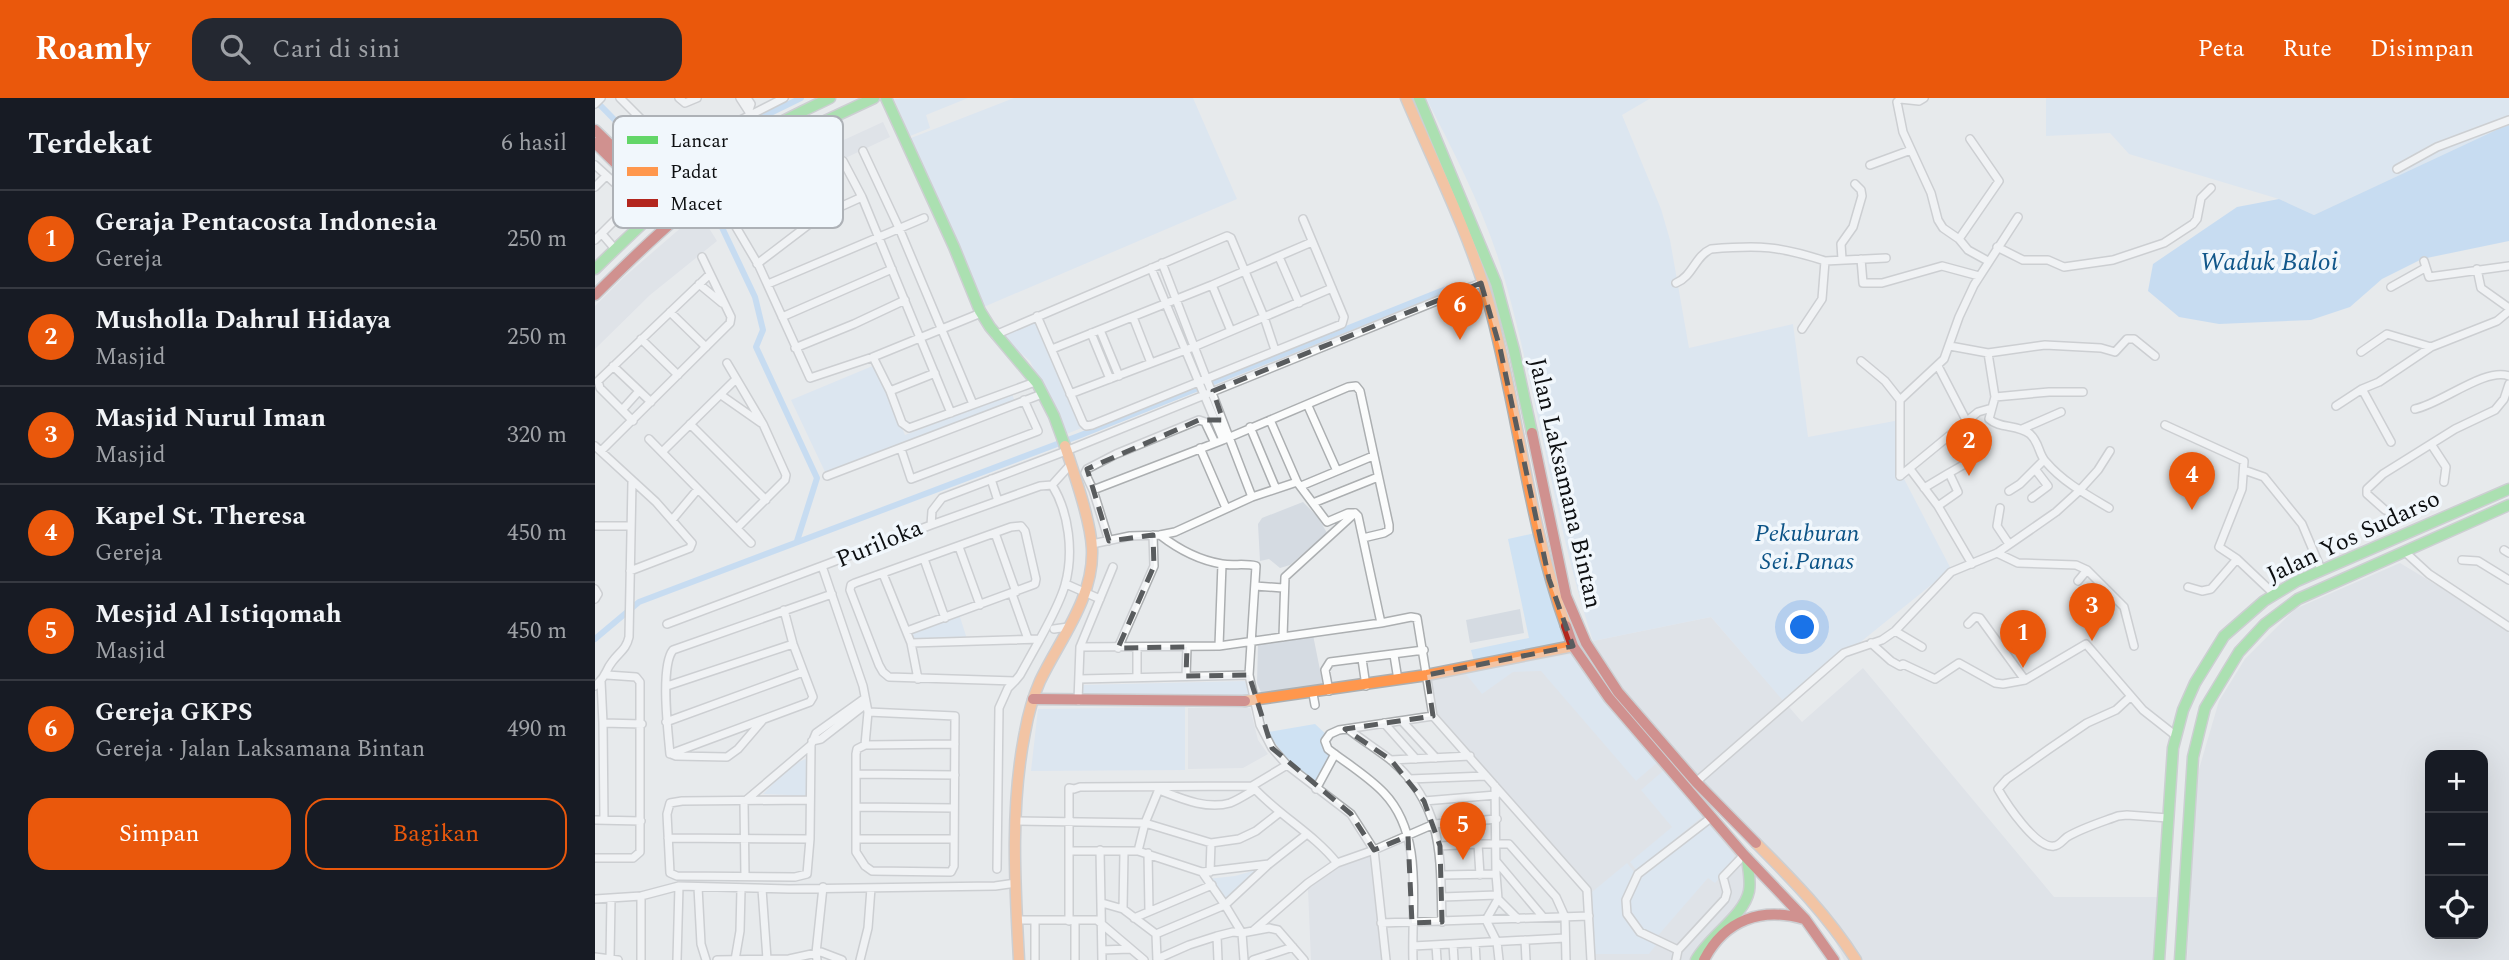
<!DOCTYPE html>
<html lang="id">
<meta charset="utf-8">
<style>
:root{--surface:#171b24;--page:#242831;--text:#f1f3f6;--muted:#9ea1a6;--line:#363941;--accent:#ea580c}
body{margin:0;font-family:Spectral,serif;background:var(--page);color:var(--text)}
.controls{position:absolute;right:21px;bottom:21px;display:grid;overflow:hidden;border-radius:14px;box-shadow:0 7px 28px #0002}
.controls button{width:63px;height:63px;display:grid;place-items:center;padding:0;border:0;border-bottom:2px solid var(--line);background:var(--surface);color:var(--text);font:35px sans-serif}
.you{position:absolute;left:1208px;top:530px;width:24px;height:24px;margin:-18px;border:5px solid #fff;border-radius:50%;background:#1a73e8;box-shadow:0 0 0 10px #1a73e833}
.badge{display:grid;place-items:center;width:46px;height:46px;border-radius:50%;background:var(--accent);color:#fff;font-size:23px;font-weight:700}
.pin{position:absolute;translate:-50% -58px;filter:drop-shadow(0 2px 4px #0008)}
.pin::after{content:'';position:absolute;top:37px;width:24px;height:21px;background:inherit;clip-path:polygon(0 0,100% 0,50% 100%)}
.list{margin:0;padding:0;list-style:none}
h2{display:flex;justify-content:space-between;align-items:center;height:91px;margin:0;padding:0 28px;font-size:30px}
h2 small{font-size:23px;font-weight:400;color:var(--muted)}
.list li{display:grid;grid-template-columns:46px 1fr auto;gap:21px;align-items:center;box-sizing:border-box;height:98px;padding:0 28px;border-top:2px solid var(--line)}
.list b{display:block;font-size:26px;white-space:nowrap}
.list p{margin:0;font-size:23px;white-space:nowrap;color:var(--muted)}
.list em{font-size:23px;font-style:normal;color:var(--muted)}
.actions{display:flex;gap:14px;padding:21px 28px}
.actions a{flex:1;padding:16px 0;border:2px solid var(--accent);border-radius:21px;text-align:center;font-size:24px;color:var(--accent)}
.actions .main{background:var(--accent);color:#fff}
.icon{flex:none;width:38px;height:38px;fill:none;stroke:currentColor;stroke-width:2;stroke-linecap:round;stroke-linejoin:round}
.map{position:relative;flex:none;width:1914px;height:862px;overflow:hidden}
header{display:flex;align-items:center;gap:42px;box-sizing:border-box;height:98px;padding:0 35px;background:var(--accent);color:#fff}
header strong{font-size:33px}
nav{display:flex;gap:38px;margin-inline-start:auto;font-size:24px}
.search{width:490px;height:63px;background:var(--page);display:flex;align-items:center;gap:18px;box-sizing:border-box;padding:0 24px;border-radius:21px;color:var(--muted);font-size:26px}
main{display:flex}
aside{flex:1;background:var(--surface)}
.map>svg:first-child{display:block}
.built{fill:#d5dbe2;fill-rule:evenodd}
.green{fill:#cfe2f3}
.water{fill:#a1cdf5}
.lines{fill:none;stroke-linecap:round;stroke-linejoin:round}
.canal{stroke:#a1cdf5;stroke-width:6}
.street-casing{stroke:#acafb1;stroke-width:10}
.fast-casing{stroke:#acafb1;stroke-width:13}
.slow-casing{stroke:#acafb1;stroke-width:13}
.jam-casing{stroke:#acafb1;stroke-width:13}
.street{stroke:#fbfcfc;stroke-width:7}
.fast{stroke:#63d668;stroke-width:10}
.slow{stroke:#ff974d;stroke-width:10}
.jam{stroke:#b3261e;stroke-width:10}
.marked{fill:none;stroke:#595c5e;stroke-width:5;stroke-dasharray:14 9;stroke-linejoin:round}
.labels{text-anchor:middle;stroke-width:7;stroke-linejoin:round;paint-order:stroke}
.street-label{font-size:24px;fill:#0d0f11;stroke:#f1f7fc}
.park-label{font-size:24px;font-style:italic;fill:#0c5386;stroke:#f1f7fc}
.water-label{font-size:26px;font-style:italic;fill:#12578a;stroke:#f1f7fc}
.key{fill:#f1f7fc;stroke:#adb1b6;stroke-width:2}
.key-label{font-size:19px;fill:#0d0f11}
</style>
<header>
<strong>Roamly</strong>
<div class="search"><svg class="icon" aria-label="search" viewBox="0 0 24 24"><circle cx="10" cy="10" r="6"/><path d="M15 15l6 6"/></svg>Cari di sini</div>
<nav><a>Peta</a><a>Rute</a><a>Disimpan</a></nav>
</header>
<main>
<aside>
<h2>Terdekat<small>6 hasil</small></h2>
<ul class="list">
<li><span class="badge">1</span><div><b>Geraja Pentacosta Indonesia</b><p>Gereja</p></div><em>250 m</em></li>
<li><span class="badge">2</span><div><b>Musholla Dahrul Hidaya</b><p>Masjid</p></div><em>250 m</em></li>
<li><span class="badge">3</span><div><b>Masjid Nurul Iman</b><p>Masjid</p></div><em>320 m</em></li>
<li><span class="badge">4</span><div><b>Kapel St. Theresa</b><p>Gereja</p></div><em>450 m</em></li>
<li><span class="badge">5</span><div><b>Mesjid Al Istiqomah</b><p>Masjid</p></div><em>450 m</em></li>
<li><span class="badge">6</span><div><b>Gereja GKPS</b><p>Gereja · Jalan Laksamana Bintan</p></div><em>490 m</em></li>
</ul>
<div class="actions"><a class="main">Simpan</a><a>Bagikan</a></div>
</aside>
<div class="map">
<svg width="1914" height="862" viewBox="0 0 1914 862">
<rect width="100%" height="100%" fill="#e7eaec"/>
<path class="built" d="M288,24l7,15 -85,40 -7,-16z
M104,114l18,29 -67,54 -55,54v-43l28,-28z
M708,404l15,15 9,16 -37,32 -10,3 -11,-9 -9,2 -2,-37 4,-6z
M1805,465l109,66v331h-322l10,-184 22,-75 26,-42 50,-50zM1835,657h53v179h-53z
M925,511l4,24 -54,10 -4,-23z
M1116,519l91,105 61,-54 191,229h109l-4,63h-315l-9,-19 -26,-34 -187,-217 -29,-49z
M718,537l10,50 -60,12 -6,-14 1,-39z
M978,548l18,27 156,185 3,32 -54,70h-105l-3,-69 -155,-175 -6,-41z
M593,610h62l8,32 10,14 -25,14 -55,1z
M782,756l7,106h-73l-3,-71 28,-22z"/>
<path class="green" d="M373,0l-42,17 4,13 -20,8 -16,-37z
M419,0h179l44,101 -258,110 -73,-169z
M831,0h225l-29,17 39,94 9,31 19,108 104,-24 15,113 92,-17 2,55 49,94 -166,134 -74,-86 -118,24c-38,-116 -54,-239 -87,-357 -18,-66 -49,-126 -80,-186z
M1451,0h463v26l-195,91 -35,-16 -150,-45 -19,-21 -64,3z
M440,224l49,105 -20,8 -34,-74 -27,-23 1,-4z
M280,267l30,70 107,-41 3,8 -189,72 -35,-74z
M950,433l24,110 -95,20 -3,-11 58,-12 -21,-99z
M364,516l8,25 -53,1 -3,-9z
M978,556l86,107 -23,20 -95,-110 -28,1 -31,22 -17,-21z
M650,583l6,18 -170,1v-15z
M590,609v63l-154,1 7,-62z
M720,626l13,12 -3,11 10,7 -18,30c-21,-15 -36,-30 -49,-52z
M217,658l1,40 -50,-2 29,-29z
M1069,672l39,46 -66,55 -7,-9 42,-35 -31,-37z
M1113,725l26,32 -1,8 -18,20 -7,-5 -53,61c-71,-40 19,-90 53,-116z
M1032,765l9,11 -9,13 -4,25 15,22 18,11 -7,9h-55l-2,-62z
M668,770l-35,35 -21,-24 28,-3z"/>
<path class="water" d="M1914,26v117l-87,18 -40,20 -32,28 -39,13 -92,4 -40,-7 -31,-26 5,-27 84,-57 42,-8 35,16z"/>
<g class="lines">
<path class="canal" d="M0,2l73,74 5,1 7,-4
M88,76l-3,-3 64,-45 57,-28
M122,119l38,80 8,33 -7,17 61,131 -20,63
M0,541l44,-37 442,-167 375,-150"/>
<g class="street-casing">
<path id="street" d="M25,0l47,47 11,4 9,-2 97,-49
M84,0l6,5 12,-5
M145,0l22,34
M152,0l4,6 -2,6
M1329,0l-5,3 -19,-2 -3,3 6,30 28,61 7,27 5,8 16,11 9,11 20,11
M0,6l6,-6
M178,49l47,69
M268,53l36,77 74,176
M248,63l19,36 89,216
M0,67l34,31 3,7 -37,37
M1275,67l41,-15
M1802,71l40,-22 72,-27
M0,89l11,-11
M141,129l23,39 51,112 63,-21 108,-44
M7,136l13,15
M1364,141l40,-58 -29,-42
M1402,149l26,13h25l16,7 49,-7 51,-17 29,-19 4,-5 4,-21 10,-10
M684,159l20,46
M1247,161l-1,-15 12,-17 9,-31 -1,-6 -6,-6
M1266,161l2,24h19l60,-17 37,10
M1829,163l5,16 80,-11
M567,165l90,234
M162,166l63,-48 42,-19
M556,170l72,172
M1882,171l4,19 28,20
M1081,185c17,-7 19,-27 35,-34 49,-4 68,-3 114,12
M104,186l23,19
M173,186l156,-66
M617,187l19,46
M1796,189l34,-19
M75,214l36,35
M442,218l46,107 3,3 6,-1 250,-101 2,-7 -41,-98
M187,219l110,-48
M538,219l18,46
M1207,231l20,-30 3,-38 61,-3
M505,232l19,46
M496,235l19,46
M400,237l232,-99 4,2 33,79 11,33
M46,241l37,36
M1355,248l38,7 57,-8 56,3 14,4 12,-13h7l21,17
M200,250l59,-24 51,-24
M457,251l160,-64 100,-43
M1766,254l26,-18 44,13
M1393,255l7,44 -6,22c11,10 28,5 41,15 10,9 8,20 16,28 17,20 41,33 63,46
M278,259l17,34 12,32 7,5 126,-46
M1266,263l24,20 15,19
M132,265l36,61 23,51 -1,5 -48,48
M18,268l38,36
M1343,268l29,56
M1767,291l29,53
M295,293l45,-18
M475,296l126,-48 136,-58
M126,297l40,28
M1400,299l54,-5h34
M713,308l29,65
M1741,308l26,-17 17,-7 52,-35 66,-26 12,-10
M1820,311c26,-5 70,-42 94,-33
M27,312l17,-19
M675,322l27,62
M38,323l-33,-33 -2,-7 112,-107
M95,326l76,76
M1570,327l79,36 -2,28 -23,58 18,12 37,35
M655,329l26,62
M1427,331l39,-17
M54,341l102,104
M1836,346l15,23 -2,15
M0,348l61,56 36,41 -2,5 -60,23
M605,350l26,60
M306,351l10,30 127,-48 -14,-31
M6,353l129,-128 1,-6 -29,-60
M67,354l74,-73
M1315,371l28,37 34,58
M1649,372l20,7 38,47 19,45
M1354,375l23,-13
M232,378l215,-82
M1305,378v-76l44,-41 15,-42 15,-32 44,-68
M1305,378l78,-64 14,-4
M396,381l7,22
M457,387l19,-21
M706,388l72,-30
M1329,390l25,-15 9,19 -20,14
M498,392l130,-50 125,-53 8,-1 4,5 29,134v5l-5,3 -21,5
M1414,393l11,-7 24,-24
M1437,400l16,-12 -13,-17
M718,405l65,-26
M1405,410l-3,18 12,18
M1796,414l-6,-2 -18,-16v-5l16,-15 72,-45 40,-19 9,-11 5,-15
M77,422l26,-31
M0,428h35
M400,435l21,59
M565,437c18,14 38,25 62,29 11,2 23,-1 34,2l-7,109 11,50 12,23 15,17 64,49 23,36 12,110
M514,443l-16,-51 -8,-17 2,-4 29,-15 83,-34 6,2 10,21
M364,449l21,58
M1909,452l5,3
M1809,453l25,23 80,53
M1402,455l21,10 58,2 11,5 37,37 10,39
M329,461l21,59
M1867,462l16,1 31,19
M288,476l28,69 129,-4c9,-17 20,-36 25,-54 9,-32 4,-73 -13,-100l-12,1 -109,39
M1483,483l9,-11
M471,486l34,15
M660,488l28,2
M1593,489l14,4 9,-2 26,-30
M0,491l3,5 -3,5
M417,496l16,45
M786,525l30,-6 6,1 16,98 154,174 4,70
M72,526l155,-58
M1373,526l7,-7 5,1 45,62
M459,531l14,-2
M312,533l128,-47 1,-5 -11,-48 -4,-5 -10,1 -156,56 -4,2 -1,5 29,75 4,7 6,5 126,4 5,-6 20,-36
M1300,533l27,16
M688,539l2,-60 70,-64
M316,545l7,36
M1276,545l20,18 9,5 3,-2 32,15 24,-16 36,20 8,1 22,-4 61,-36 57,66 33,26
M624,548l3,-82
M485,549l139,-1 162,-23 -23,-107 -3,-3h-7l-21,9 -30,-40 -45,15 -77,35 -15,3 -30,1 -38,8
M523,550l36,-82 -1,-31
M542,550v29
M799,557l4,25
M767,561l4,27
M591,578l1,-29
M485,581l169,-4
M6,583l2,42 1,97
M0,588c13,-11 9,-14 17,-24 7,-10 14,-12 17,-25l3,-155
M72,588l126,-42
M734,593l-4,-21 5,-8 94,-12
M718,596l2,11
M1535,599l-14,13 -29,13 -38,26 -42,30 -9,10c8,14 38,60 56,57 5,0 9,-6 13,-9 15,-9 35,-15 51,-21l9,-1 41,3
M483,603l2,-54 33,-80
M273,614l87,4 -1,150 -3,6 -79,-1 -7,-5 -9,-14v-98l1,-5 8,-4 3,-33 -5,-26 -41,-120 109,-41 1,-14 10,-13 124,-47 415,-168
M807,623l34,37
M71,624l137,-50
M8,625l39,1
M789,625l32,36
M753,631c14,11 30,21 44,32 53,46 48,98 50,161
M217,643l9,-2 45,-35
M270,647l90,-1
M75,656c-2,-22 -10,-88 3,-104l159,-56
M75,656l140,-52 3,-5 -20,-53 -9,-34
M76,656l5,2 51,1 11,-8 24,-28
M796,662l79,-4
M261,676l99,1
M814,681l77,-3
M1101,684l148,-129 38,-13 13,-9 56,-59 46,-19 59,-41 23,-21 19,-21 12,-19
M657,688c26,29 61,47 85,77
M900,688l1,88 2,25 -12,21 11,22 2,18
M721,691l19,-35
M564,692c21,8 47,20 71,13 8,-3 17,-9 24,-13
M215,702l-128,1 -12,2 -3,11 3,59 7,3 118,1 12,-3 3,-35 1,-94
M829,703l72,-6
M261,709l98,1
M0,722l46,1
M422,723l128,2 66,20 28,-4 17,-8 23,-18
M73,740l142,1
M261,741h98
M845,748l38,-2
M505,752l2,110
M475,753h68l64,21 67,-8
M543,753l7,-28 14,-34
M553,755l1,58
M0,760h38l7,-6v-170l-4,-5 -29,-2
M901,763l47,56
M402,771l2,-161 9,-20 7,-7
M607,774l23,33 17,28 2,27
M615,774l1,-29
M847,777l54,-1
M885,777l-2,-31h31l47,53 9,20 1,43
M150,778l-1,-74 67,-57 5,-12 49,-35
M103,789l3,57 5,16
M167,791l5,70
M46,798v64
M847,799l55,-2
M0,801l46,-3 38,-10 110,3 206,-3 21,-3
M903,801l20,20
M507,805l21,6 33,25
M528,811l1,-57
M539,820l78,-33
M422,822h80l47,40
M440,823v39
M474,823v-133l5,1 6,-2 172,-1 35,-21
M480,823v39
M786,825l208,-7
M659,832l54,-47 29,-20 37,-13 60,-26 63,-5
M561,836l69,-29 44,-41 38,-30
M561,836l1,26
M622,838l1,24
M930,842l1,20
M880,845l1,17
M858,846l1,16
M841,847l1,15
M818,848l152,-8
M507,852l28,-1
M1083,852l-38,-18 -13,-18 -1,-14 12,-26 74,-57
M0,859l23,3
M15,861l1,-61
M562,861l32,-14 28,-9 16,-4 9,1 27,-5 9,2 26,30
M82,862l2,-74
M122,862l72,-1 32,-7 21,8
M140,862l5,-29 1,-42
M222,862l-1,-7 7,-66
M265,862l8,-32 3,-40
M658,862l40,-13
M818,862c-2,-54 12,-124 -29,-167 -16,-17 -38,-30 -56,-44l-3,-8 5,-7 9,-4 94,-14
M1081,862l2,-10 47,-51 2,-7 -4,-15 21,-22"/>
</g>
<g class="fast-casing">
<path id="fast" d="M291,0l68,149 26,64 10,16 47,56 17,33 11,30
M824,0l77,185 18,67 18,83
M167,56l46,-25 66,-31
M0,171c45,-44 91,-88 144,-123 29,-19 60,-33 91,-48
M1101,862c13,-24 48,-44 53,-69 2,-11 -1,-22 -2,-33
M1564,862l14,-212 10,-38 12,-27 29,-47 40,-35 33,-20 212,-92
M1585,862l13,-203 12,-49 34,-56 26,-28 33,-25 211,-94"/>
</g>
<g class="slow-casing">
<path id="slow" d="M811,0c28,66 62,133 82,202 30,108 40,221 78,326
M650,603l182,-26 146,-29
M1161,745c37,37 72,73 100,117
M424,862c-4,-75 -9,-153 6,-228 3,-17 8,-35 15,-51 20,-42 54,-83 52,-132 -1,-27 -18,-76 -27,-103"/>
</g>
<g class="jam-casing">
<path id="jam" d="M0,32l72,70
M0,45l65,64
M0,197c52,-52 105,-102 167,-141
M937,335l34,163 20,47 32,49 78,90 60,61
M971,528l7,20 36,52 135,157 61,64 29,41
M438,601l212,2
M1109,862c21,-41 58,-53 100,-41"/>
</g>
<use href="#street" class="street"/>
<use href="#fast" class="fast"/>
<use href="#slow" class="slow"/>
<use href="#jam" class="jam"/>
</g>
<path d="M0 0H1914V862H0ZM886,185l19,65 49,231 24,67 -146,29 6,41 -88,13 46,31 33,41 16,45 2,76 -30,1 -4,-87 -34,14 -23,-36 -79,-66 -23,-73 -63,1 1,-29 -69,1 36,-82 -1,-31 -44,6 -22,-72 112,-49h24l-10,-29z" fill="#e7eaec" fill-opacity=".55" fill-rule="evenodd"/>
<path class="marked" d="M886,185l19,65 49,231 24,67 -146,29 6,41 -88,13 46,31 33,41 16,45 2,76 -30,1 -4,-87 -34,14 -23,-36 -79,-66 -23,-73 -63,1 1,-29 -69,1 36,-82 -1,-31 -44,6 -22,-72 112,-49h24l-10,-29z"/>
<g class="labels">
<g class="street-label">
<text transform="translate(971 385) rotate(77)" y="8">Jalan Laksamana Bintan</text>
<text transform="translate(1758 438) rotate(-25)" y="8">Jalan Yos Sudarso</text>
<text transform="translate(284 445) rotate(-22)" y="8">Puriloka</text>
</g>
<g class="park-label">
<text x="1212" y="443">Pekuburan<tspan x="1212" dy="28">Sei.Panas</tspan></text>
</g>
<g class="water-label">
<text x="1674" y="172">Waduk Baloi</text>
</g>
</g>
<rect x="18" y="18" width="230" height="112" rx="10" class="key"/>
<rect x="32" y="38" width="31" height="8" fill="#63d668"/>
<rect x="32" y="69" width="31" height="9" fill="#ff974d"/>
<rect x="32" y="101" width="31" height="8" fill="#b3261e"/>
<g class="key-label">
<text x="75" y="49">Lancar</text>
<text x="75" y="80">Padat</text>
<text x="75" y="112">Macet</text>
</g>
</svg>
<div class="controls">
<button>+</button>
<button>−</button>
<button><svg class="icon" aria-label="locate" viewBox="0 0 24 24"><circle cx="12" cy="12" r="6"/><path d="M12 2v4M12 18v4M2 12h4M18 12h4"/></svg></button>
</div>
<div class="you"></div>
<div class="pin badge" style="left:1428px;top:570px">1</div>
<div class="pin badge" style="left:1374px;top:378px">2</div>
<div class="pin badge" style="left:1497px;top:543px">3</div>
<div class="pin badge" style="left:1597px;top:412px">4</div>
<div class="pin badge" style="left:868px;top:762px">5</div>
<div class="pin badge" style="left:865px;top:242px">6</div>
</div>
</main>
